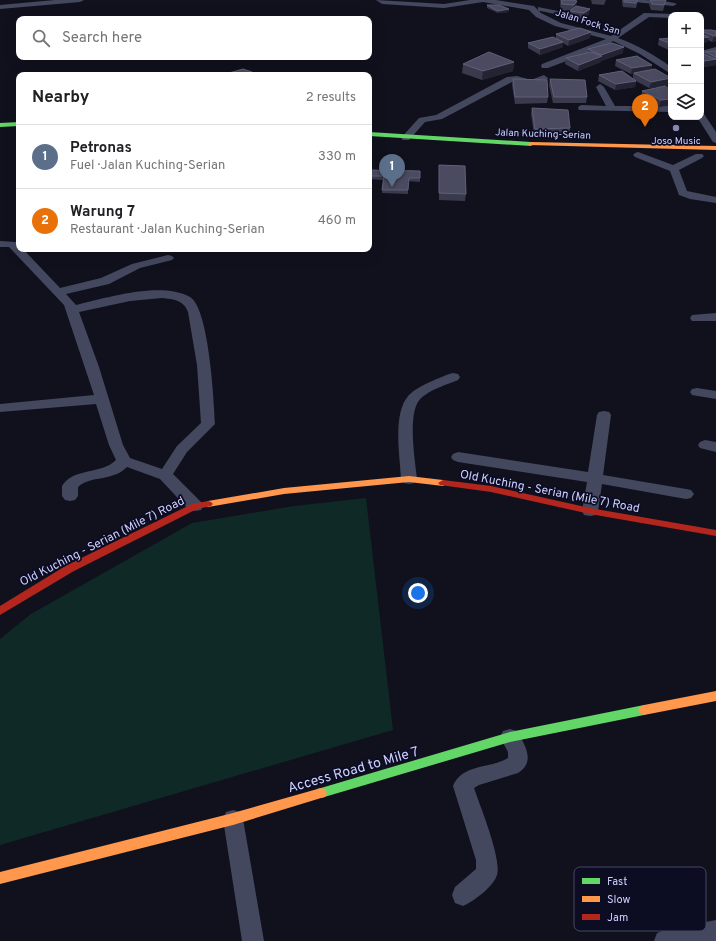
<!DOCTYPE html>
<meta charset="utf-8">
<style>
:root{--surface:#fff;--page:#f2f2f2;--text:#202124;--muted:#757577;--line:#e0e0e0;--accent:#8c8eb0}
body{margin:0;font-family:Overpass,sans-serif;background:var(--page);color:var(--text)}
.controls{position:absolute;right:12px;top:12px;display:grid;overflow:hidden;border-radius:8px;box-shadow:0 4px 16px #0002}
.controls button{width:36px;height:36px;display:grid;place-items:center;padding:0;border:0;border-bottom:1px solid var(--line);background:var(--surface);color:var(--text);font:20px sans-serif}
.you{position:absolute;left:418px;top:593px;width:14px;height:14px;margin:-10px;border:3px solid #fff;border-radius:50%;background:#1a73e8;box-shadow:0 0 0 6px #1a73e833}
.badge{display:grid;place-items:center;width:26px;height:26px;border-radius:50%;background:var(--accent);color:#fff;font-size:13px;font-weight:700}
.pin{position:absolute;translate:-50% -33px;filter:drop-shadow(0 1px 2px #0008)}
.pin::after{content:'';position:absolute;top:21px;width:14px;height:12px;background:inherit;clip-path:polygon(0 0,100% 0,50% 100%)}
.list{margin:0;padding:0;list-style:none}
h2{display:flex;justify-content:space-between;align-items:center;height:52px;margin:0;padding:0 16px;font-size:17px}
h2 small{font-size:13px;font-weight:400;color:var(--muted)}
.list li{display:grid;grid-template-columns:26px 1fr auto;gap:12px;align-items:center;box-sizing:border-box;height:64px;padding:0 16px;border-top:1px solid var(--line)}
.list b{display:block;font-size:15px;white-space:nowrap}
.list p{margin:0;font-size:13px;white-space:nowrap;color:var(--muted)}
.list em{font-size:13px;font-style:normal;color:var(--muted)}
.icon{flex:none;width:22px;height:22px;fill:none;stroke:currentColor;stroke-width:2;stroke-linecap:round;stroke-linejoin:round}
.map{position:relative;flex:none;width:716px;height:941px;overflow:hidden}
.search{position:absolute;background:var(--surface);box-shadow:0 4px 16px #0002;left:16px;top:16px;width:356px;height:44px;display:flex;align-items:center;gap:10px;box-sizing:border-box;padding:0 14px;border-radius:8px;color:var(--muted);font-size:15px}
.panel{position:absolute;background:var(--surface);box-shadow:0 4px 16px #0002;left:16px;top:72px;width:356px;height:180px;border-radius:8px}
.map>svg:first-child{display:block}
.green{fill:#0e2926}
.lines{fill:none;stroke-linecap:round;stroke-linejoin:round}
.street{fill:#44485f;fill-rule:evenodd}
.fast{fill:#63d668;fill-rule:evenodd}
.slow{fill:#ff974d;fill-rule:evenodd}
.jam{fill:#b3261e;fill-rule:evenodd}
.wall{fill:#3a3a4d}
.shaded-wall{fill:#232332}
.building{fill:#4a4b60;stroke:#5f6079}
.poi-dot{fill:#8c8eb0;stroke:#0c0c23;stroke-width:1.5}
.labels{text-anchor:middle;stroke-width:3.5;stroke-linejoin:round;paint-order:stroke}
.far-street-label{font-size:10px;fill:#ced1ff;stroke:#0c0c23}
.far-poi-label{font-size:10px;fill:#ced1ff;stroke:#0c0c23}
.street-label{font-size:12px;fill:#ced1ff;stroke:#0c0c23}
.near-street-label{font-size:14px;fill:#ced1ff;stroke:#0c0c23}
.key{fill:#0c0c23;stroke:#464765;stroke-width:1}
.key-label{font-size:11px;fill:#ced1ff}
</style>
<div class="map">
<svg width="716" height="941" viewBox="0 0 716 941">
<rect width="100%" height="100%" fill="#11111e"/>
<path class="green" d="M366,498l27,232 -393,115v-206l31,-25 161,-91 102,-17z"/>
<g class="lines">
<path class="street" d="M55,0h29l-4,2 -80,7v-4z
M376,0l68,4 26,-4h26l38,6 7,7 20,10 50,13 33,-23 30,1 -3,1v3l-22,-1 -31,21c19,7 37,17 53,29v7l-31,-20 -27,-13 -5,4 -60,23h-6l-1,-2 1,-2 64,-25 -51,-13 -19,-9 -7,-7 -46,-8 -39,6 -62,-4z
M631,0c11,0 37,0 46,4l-4,2 -38,-4z
M538,7l30,6 4,2 -4,2 -27,-6h-3z
M716,47v4l-15,4v-4z
M544,75l4,3 -1,2 -16,6 -19,-4 -70,37 -17,3 -16,18h-6l-2,-2 18,-20 17,-3 71,-38 10,-1 14,4z
M600,84l4,3 11,19h56v6l-92,-2 -1,-2 1,-2 3,-1 24,1 -10,-19z
M701,113l3,1 12,18v11l-3,-1 -16,-25h4z
M638,152l35,13 23,-11h6l2,2 -2,2 -23,12 8,21 29,6v6l-26,-4 -11,-4 -9,-24 -35,-14 -2,-2 2,-2z
M0,241l16,1 3,3v4h4l37,39 41,-10 31,-14 36,-9 4,1 2,2 -2,2 -32,8 -31,16 -43,10 10,11c31,-7 84,-24 114,-8 19,11 24,104 25,127l-28,28 -14,22 28,28 2,4 -2,4 -6,1 -6,-1 -29,-31 -33,-12c-15,15 -36,8 -49,20v9l-3,4 -5,1 -5,-1 -3,-4v-10c12,-19 39,-11 54,-26l-7,-15 -13,-41 -96,8v-8l94,-9 -30,-90 -55,-58h-9zM162,298c11,1 22,2 26,14l9,53 4,58 -24,23 -15,23 -32,-11 -7,-13 -24,-78 -20,-55 51,-11z
M716,313v8h-24l-2,-3 2,-3z
M453,373l5,1 2,3 -2,3c-12,5 -33,11 -40,22 -10,16 -3,59 -1,77l-3,4 -5,1 -5,-1 -3,-4c-1,-23 -9,-66 8,-84 6,-6 14,-10 21,-13 7,-3 15,-7 23,-9z
M697,388l19,3v8l-24,-4 -2,-3 2,-3z
M604,411l5,1 2,3 -8,60 83,14 5,1 3,4 -3,4 -5,1 -84,-15 -4,27 -2,4 -6,1 -6,-1 -2,-4 5,-29 -129,-20 -5,-2 -2,-3 2,-3 5,-2 130,20 9,-57 2,-3z
M705,440l11,2v10l-16,-4 -2,-3 2,-3z
M510,729l7,2c8,14 19,31 1,42l-39,12 -5,3c6,18 28,71 23,87 -3,11 -24,27 -34,31l-8,-3 -3,-8 3,-8 21,-18v-9l-23,-74c10,-23 37,-17 55,-28v-6l-8,-15 3,-6z
M233,810l7,2 3,7 21,122h-22l-19,-122 3,-7z
M716,920v21h-62l3,-8 8,-3z"/>
<path class="fast" d="M19,122v4l-19,1v-4z
M369,132l162,10 3,2 -3,2 -162,-10z
M644,705l4,2 2,3 -2,3 -4,2 -134,27 -189,56 -4,-1 -2,-4 2,-4 4,-1 189,-56z"/>
<path class="slow" d="M531,142l185,4v4l-187,-5 -1,-1z
M409,476l34,4 5,3 -5,3 -34,-4 -125,12 -76,13 -5,-3 5,-3 76,-13z
M716,691v10l-72,14 -4,-2 -2,-3 2,-3 4,-2z
M321,788l4,1 2,4 -2,4 -4,1 -88,27 -233,59v-12l233,-59z"/>
<path class="jam" d="M443,480l48,6 99,22 126,22v6l-126,-22 -99,-22 -51,-7 -2,-2z
M208,501l3,1 2,2 -2,2 -14,3 -123,62 -74,44v-9l67,-41 125,-61z"/>
</g>
<path class="wall" d="M561,0l16,1 -2,6 14,7 -6,5 -13,-2v-6h1l-10,-1 -1,-6z
M591,0h15l-2,5 -12,-1z
M622,0h16l-2,8 -13,-1 -1,-5z
M650,0h16l-3,11 -12,-1 -2,-6z
M487,5l22,7 -11,1 -11,-5z
M701,30l15,1v10l-4,1 -4,-2 -1,2 -6,1z
M556,34l34,4 -22,8 -5,-3v4l-23,8 -12,-7v-5l28,-5z
M671,38v13l-13,-6 1,-6z
M588,49l35,4 -22,8v1l-23,9 -13,-7 1,-6 22,-5z
M716,51v14l-12,2h-1v2h-2v-15l4,1v-3z
M616,60l36,5 -1,4 20,9 -1,7 -21,3 -13,-7 -1,6 -20,3 -17,-9 1,-6 34,3v-4h-2l-16,-8z
M514,62l-1,9 -31,9 -20,-7 1,-9z
M513,79l35,18 -1,6 -32,1 -3,-19z
M550,79l37,18 -1,6h-33l-4,-18z
M671,90v15l-12,2 -18,-10 1,-6z
M532,108l38,20 -1,7h-35l-3,-21z
M439,165l27,29 -1,7 -26,-1z
M369,170l51,1v11l-12,-1v13l-26,-1 1,-13 -14,-1z"/>
<path class="shaded-wall" d="M577,1l-1,5 -3,5 1,-6z
M509,9v3l-11,1v-2z
M590,9l-1,5 -6,5 1,-6z
M591,32l-1,6 -22,8 1,-6z
M714,36h2v5l-4,1z
M709,37l-2,5 -6,1v-5z
M563,42v5l-23,8v-6z
M624,47l-1,6 -22,8v1l-23,9 1,-6 22,-8v-2z
M716,59v6l-12,2 1,-6z
M514,62l-1,9 -31,9 1,-9z
M704,63l-1,6h-2v-5z
M652,65l-1,6 -17,2 -1,1h-2l1,-6z
M252,72v3h-8z
M671,78l-1,7 -21,3 2,-6z
M636,81l-1,6 -20,3 1,-6z
M671,99v6l-12,2 2,-7z"/>
<path class="building" d="M561,0h11l5,1 -3,4 -12,-1z
M624,0h14l-2,3 -12,-1z
M650,0h16l-2,5 -12,-1z
M487,5h12l10,4 -11,2z
M576,6l14,3 -6,4 -14,-2z
M580,28l11,4 -22,8 -13,-6z
M701,30h10l5,1v5h-2l-13,-5z
M701,34l8,3 -8,1z
M553,37l10,5 -23,7 -12,-6z
M671,38v6l-12,-5z
M612,43l12,4 -23,8 -13,-6z
M716,51v6l-11,-5z
M489,52l25,10 -31,9 -20,-7z
M591,52l11,4 -23,9 -13,-7z
M701,54h2l13,5 -11,2 -4,-2z
M637,56l15,9 -20,3 -16,-8z
M243,69l9,3 -8,3h-22z
M655,69l16,9 -20,4 -17,-9z
M622,71l14,10 -20,3 -17,-9z
M513,79l34,1 1,17h-33z
M550,79l35,1 2,17h-33z
M665,86l6,4v9l-10,1 -19,-9z
M532,108l36,2 2,18 -35,1z
M439,165l26,1 1,28 -27,-1z
M369,170l51,1v7h-11l-1,12h-26l2,-14h-15z"/>
<circle class="poi-dot" cx="676" cy="128" r="4"/>
<g class="labels">
<g class="far-street-label">
<text transform="translate(588 21) rotate(17)" y="4">Jalan Fock San</text>
<text transform="translate(543 133) rotate(2)" y="4">Jalan Kuching-Serian</text>
</g>
<g class="far-poi-label">
<text x="676" y="144">Joso Music</text>
</g>
<g class="street-label">
<text transform="translate(550 491) rotate(11)" y="4">Old Kuching - Serian (Mile 7) Road</text>
<text transform="translate(102 541) rotate(-27)" y="4">Old Kuching - Serian (Mile 7) Road</text>
</g>
<g class="near-street-label">
<text transform="translate(353 769) rotate(-16)" y="5">Access Road to Mile 7</text>
</g>
</g>
<rect x="574" y="867" width="132" height="64" rx="6" class="key"/>
<rect x="582" y="878" width="18" height="6" fill="#63d668"/>
<rect x="582" y="896" width="18" height="6" fill="#ff974d"/>
<rect x="582" y="914" width="18" height="6" fill="#b3261e"/>
<g class="key-label">
<text x="607" y="885">Fast</text>
<text x="607" y="903">Slow</text>
<text x="607" y="921">Jam</text>
</g>
</svg>
<div class="controls">
<button>+</button>
<button>−</button>
<button><svg class="icon" aria-label="layers" viewBox="0 0 24 24"><path d="M12 4l9 5-9 5-9-5zM3 14l9 5 9-5"/></svg></button>
</div>
<div class="you"></div>
<div class="pin badge" style="left:392px;top:187px;background:#5c6f8a">1</div>
<div class="pin badge" style="left:645px;top:127px;background:#e8710a">2</div>
<div class="search"><svg class="icon" aria-label="search" viewBox="0 0 24 24"><circle cx="10" cy="10" r="6"/><path d="M15 15l6 6"/></svg>Search here</div>
<section class="panel">
<h2>Nearby<small>2 results</small></h2>
<ul class="list">
<li><span class="badge" style="background:#5c6f8a">1</span><div><b>Petronas</b><p>Fuel · Jalan Kuching-Serian</p></div><em>330 m</em></li>
<li><span class="badge" style="background:#e8710a">2</span><div><b>Warung 7</b><p>Restaurant · Jalan Kuching-Serian</p></div><em>460 m</em></li>
</ul>
</section>
</div>
